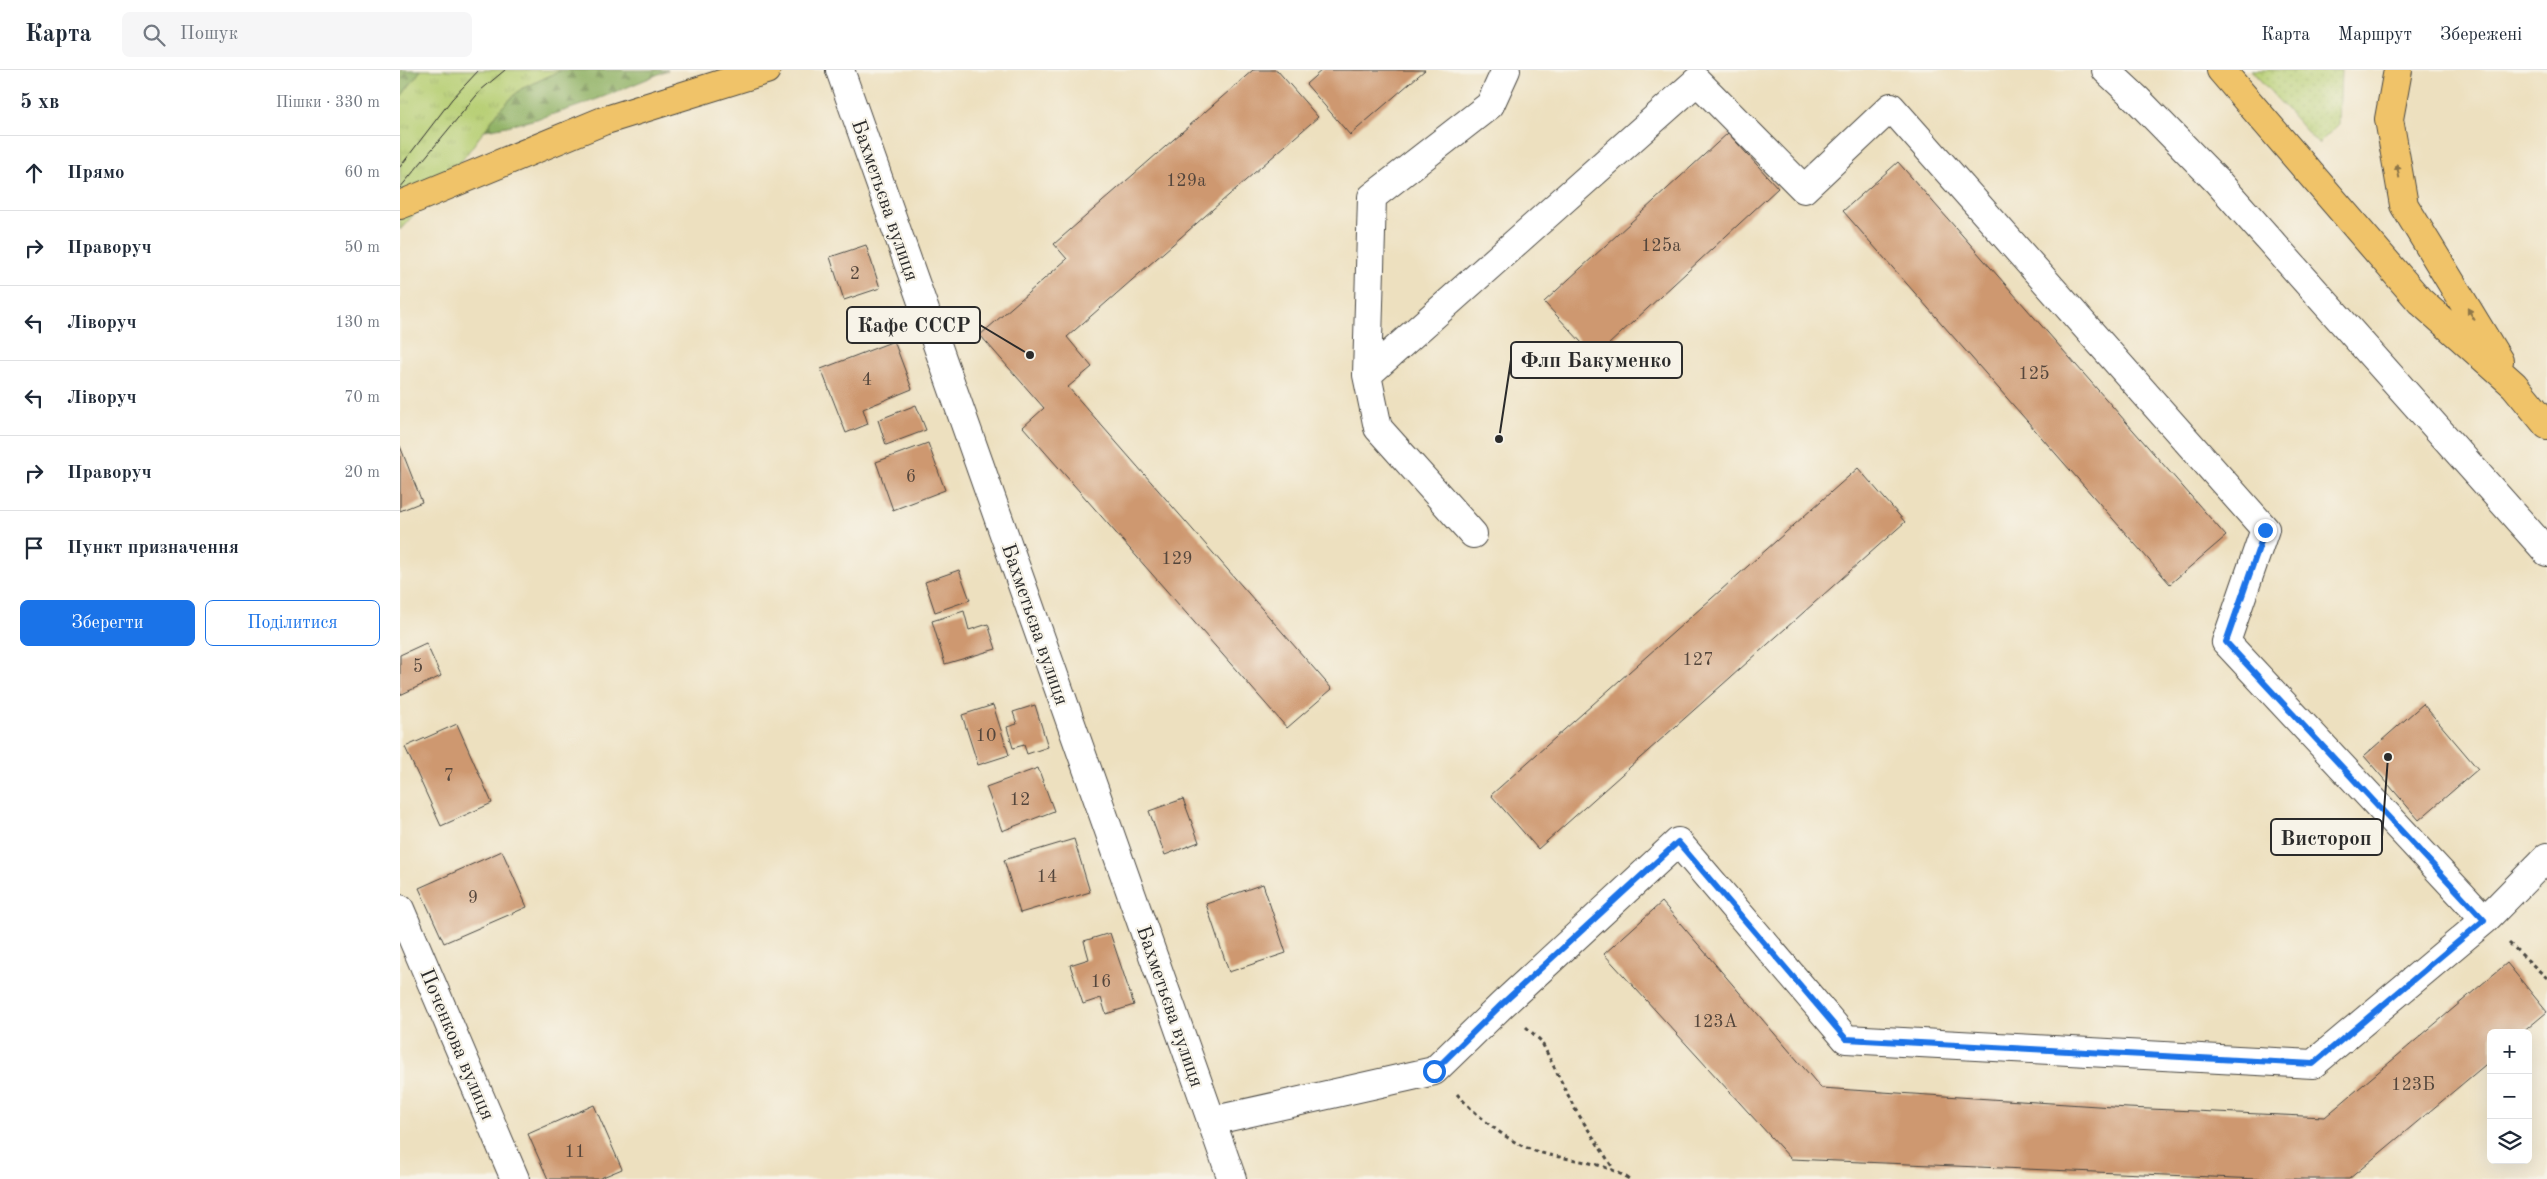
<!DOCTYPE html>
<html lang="uk">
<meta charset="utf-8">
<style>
:root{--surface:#fff;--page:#f6f6f7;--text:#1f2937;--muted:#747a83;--line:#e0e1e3;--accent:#1a73e8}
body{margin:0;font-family:"Old Standard TT",serif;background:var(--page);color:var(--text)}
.controls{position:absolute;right:15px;bottom:15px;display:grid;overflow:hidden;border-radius:8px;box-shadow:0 5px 20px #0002}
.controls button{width:45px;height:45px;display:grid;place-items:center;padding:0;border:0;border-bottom:1px solid var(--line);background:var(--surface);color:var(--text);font:25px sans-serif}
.stop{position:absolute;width:15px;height:15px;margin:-11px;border:4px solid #1a73e8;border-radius:50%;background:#fff}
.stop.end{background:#1a73e8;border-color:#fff;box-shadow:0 1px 5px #0008}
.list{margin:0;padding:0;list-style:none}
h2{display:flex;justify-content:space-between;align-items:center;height:65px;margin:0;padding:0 20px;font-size:21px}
h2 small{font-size:16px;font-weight:400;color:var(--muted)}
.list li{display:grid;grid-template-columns:32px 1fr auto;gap:15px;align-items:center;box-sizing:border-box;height:75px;padding:0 20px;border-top:1px solid var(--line)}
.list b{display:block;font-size:19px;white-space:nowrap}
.list em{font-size:16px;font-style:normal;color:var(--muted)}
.actions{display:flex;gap:10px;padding:15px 20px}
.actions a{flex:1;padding:11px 0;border:1px solid var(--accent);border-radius:8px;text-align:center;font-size:18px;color:var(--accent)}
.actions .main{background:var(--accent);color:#fff}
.icon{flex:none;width:28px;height:28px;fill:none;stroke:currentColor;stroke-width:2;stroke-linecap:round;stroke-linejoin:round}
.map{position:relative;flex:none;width:2147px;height:1109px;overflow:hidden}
header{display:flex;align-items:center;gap:30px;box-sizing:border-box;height:70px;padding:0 25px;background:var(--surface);border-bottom:1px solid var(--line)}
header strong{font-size:24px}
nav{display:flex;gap:28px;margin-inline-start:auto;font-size:18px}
.search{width:350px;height:45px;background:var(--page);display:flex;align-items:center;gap:12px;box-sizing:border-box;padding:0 18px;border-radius:8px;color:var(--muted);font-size:19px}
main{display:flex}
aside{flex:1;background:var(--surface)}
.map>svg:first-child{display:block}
.grass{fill:url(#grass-tufts);stroke:#717d50}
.forest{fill:url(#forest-firs);stroke:#5e6e48}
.park{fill:url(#park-dots);stroke:#717d50}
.building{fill:#ce986f}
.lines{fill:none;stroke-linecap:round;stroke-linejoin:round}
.minor-casing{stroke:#484641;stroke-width:30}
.major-casing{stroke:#484641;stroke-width:30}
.path{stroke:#484641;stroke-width:3;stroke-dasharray:4 4;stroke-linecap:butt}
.minor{stroke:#fff;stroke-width:28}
.major{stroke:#f0c369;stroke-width:28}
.tram{stroke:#2b2b2b;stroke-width:1}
.oneway{fill:#8e774a}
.route{stroke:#1a73e8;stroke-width:6}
.labels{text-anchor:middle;stroke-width:4.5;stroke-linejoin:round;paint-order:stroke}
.number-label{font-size:18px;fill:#54463c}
.street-label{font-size:20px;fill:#2b2b2b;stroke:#f7f3e8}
.leader{fill:none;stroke:#2b2b2b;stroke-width:2}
.callout-dot{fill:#2b2b2b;stroke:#f7f3e8;stroke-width:2}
.callout{fill:#f7f3e8;stroke:#2b2b2b;stroke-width:2}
.callout-label{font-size:21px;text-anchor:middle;font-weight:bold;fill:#2b2b2b}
</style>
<header>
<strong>Карта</strong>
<div class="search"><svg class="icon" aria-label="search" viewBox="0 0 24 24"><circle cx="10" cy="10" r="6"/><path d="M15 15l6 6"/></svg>Пошук</div>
<nav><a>Карта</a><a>Маршрут</a><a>Збережені</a></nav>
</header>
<main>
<aside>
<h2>5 хв<small>Пішки · 330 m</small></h2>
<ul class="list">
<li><svg class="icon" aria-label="ahead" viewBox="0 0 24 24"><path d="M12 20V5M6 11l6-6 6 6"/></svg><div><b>Прямо</b></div><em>60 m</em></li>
<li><svg class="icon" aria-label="right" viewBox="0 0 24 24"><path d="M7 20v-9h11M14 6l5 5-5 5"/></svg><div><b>Праворуч</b></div><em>50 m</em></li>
<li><svg class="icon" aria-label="left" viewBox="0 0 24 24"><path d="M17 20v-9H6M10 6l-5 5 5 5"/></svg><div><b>Ліворуч</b></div><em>130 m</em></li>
<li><svg class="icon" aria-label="left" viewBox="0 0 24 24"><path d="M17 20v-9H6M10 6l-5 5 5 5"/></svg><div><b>Ліворуч</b></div><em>70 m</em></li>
<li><svg class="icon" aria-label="right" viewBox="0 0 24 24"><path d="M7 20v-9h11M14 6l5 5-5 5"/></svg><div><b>Праворуч</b></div><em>20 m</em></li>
<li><svg class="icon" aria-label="arrive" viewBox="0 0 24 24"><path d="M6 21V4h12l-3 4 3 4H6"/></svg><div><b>Пункт призначення</b></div></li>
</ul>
<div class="actions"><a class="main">Зберегти</a><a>Поділитися</a></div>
</aside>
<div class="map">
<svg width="2147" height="1109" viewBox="0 0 2147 1109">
<defs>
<pattern id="grass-tufts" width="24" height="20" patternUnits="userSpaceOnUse" patternTransform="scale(1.25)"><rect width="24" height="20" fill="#b7cf74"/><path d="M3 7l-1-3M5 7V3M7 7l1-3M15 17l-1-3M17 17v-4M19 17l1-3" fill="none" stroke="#9eb265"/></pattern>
<pattern id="forest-firs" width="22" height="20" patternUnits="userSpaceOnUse" patternTransform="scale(1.25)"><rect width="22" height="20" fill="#91b266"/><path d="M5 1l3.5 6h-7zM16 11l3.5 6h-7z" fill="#779154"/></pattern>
<pattern id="park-dots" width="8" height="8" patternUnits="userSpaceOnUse" patternTransform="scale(1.25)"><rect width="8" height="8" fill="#b7cf74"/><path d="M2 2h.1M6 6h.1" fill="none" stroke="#9eb265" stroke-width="1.8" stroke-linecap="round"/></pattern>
</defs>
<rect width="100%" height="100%" fill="#f7f3e8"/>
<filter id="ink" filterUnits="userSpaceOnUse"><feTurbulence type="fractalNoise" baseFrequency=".02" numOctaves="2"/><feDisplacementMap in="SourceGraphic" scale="10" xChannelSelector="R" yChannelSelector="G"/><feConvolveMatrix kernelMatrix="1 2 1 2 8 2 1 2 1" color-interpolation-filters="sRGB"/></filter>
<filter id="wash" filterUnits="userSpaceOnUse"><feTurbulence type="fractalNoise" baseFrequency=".0096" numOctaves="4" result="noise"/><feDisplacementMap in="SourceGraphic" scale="20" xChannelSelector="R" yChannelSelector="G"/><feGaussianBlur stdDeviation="1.12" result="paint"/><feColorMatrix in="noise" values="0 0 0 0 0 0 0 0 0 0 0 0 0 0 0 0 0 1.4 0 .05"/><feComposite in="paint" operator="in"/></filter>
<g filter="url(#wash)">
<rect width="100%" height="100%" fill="#ede0bf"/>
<path class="grass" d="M21,0h141l-41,19 -19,18 -39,52 -63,71v-132z"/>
<path class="forest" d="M0,0h21l-21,28z
M162,0h106c-63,27 -115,49 -183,60l17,-23 19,-18z"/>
<path class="park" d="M1851,0h90l-2,54 -21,20z"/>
<g id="blocks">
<path class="building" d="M853,0h24l41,47 -251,220 25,30 -24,20 264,302 -45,39 -264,-301 21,-19 -64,-73 87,-76 -13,-15z
M922,0h103l-75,65 -44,-51z
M1328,63l50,55 -183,169 -51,-55z
M1498,92l328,374 -56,48 -327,-373z
M466,175l14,43 -36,12 -14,-43z
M494,271l18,48 -49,20 5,15 -22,9 -25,-64z
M516,335l10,25 -40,15 -8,-25z
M528,373l17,47 -52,20 -17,-48z
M0,376l22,56 -22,9z
M1458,398l47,54 -367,327 -47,-54z
M559,500l11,30 -35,12 -10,-30z
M564,541l5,19 19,-6 8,25 -51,15 -13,-43z
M26,573l15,33 -41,19v-40z
M2023,634l55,65 -59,51 -55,-64z
M593,635l16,50 -31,10 -16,-50z
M635,635l13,42 -21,7 -3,-9 -11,3 -6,-21 10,-3 -4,-12z
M57,654l35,79 -51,23 -36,-79z
M638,698l16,43 -52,20 -16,-44z
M783,729l16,43 -34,13 -16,-44z
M674,769l16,53 -70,21 -16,-53z
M102,781l25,56 -83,36 -25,-55z
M863,814l23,69 -57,19 -23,-68z
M1262,832l159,186 307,20 197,9 182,-154 40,49 -25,21h-31v27l-142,119h-90l-468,-20 -187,-205z
M710,863l24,72 -28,9 -5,-16 -18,6 -13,-39 19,-6 -5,-18z
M194,1035l28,64 -24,10h-50l-20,-45z"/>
</g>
</g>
<g filter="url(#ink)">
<use href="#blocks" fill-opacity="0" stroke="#484641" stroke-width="1"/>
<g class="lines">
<g class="minor-casing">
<path id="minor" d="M440,0l392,1109
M1706,0l32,30 79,81 330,371
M967,305l330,-294 107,108 87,-82 374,422 -39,113 259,278
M1073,464l-95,-106 -11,-53 5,-178 118,-92 16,-35
M0,839l115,270
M811,1051l223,-50 68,-66 176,-163 168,197 467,25 172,-144 62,-63"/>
</g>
<g class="major-casing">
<path id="major" d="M1821,0l199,231 94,84 33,40
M1998,0l-9,49 15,86 95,156
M0,135l203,-84 163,-51"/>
</g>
<path class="path" d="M2109,873l38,35
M1126,957l15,14 34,68 38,59
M1057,1024c17,19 46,44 70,54 34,14 69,9 102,31"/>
<use href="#minor" class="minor"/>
<use href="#major" class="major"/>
<path class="tram" d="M0,97l52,-68 27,-29
M0,118l81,-98 24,-20"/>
</g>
<defs><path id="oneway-solid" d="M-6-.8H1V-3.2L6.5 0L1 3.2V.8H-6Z" transform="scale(1.25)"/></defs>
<g class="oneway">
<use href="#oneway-solid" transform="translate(1998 101) rotate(-100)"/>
<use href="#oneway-solid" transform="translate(2071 244) rotate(-121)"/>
</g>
</g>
<g class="lines" filter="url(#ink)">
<path class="route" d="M1034,1001l68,-67 176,-162 168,197 467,25 171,-144 -258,-278 39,-112"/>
</g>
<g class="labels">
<g class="number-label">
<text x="786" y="116">129а</text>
<text x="1261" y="181">125а</text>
<text x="455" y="209">2</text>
<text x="1634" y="309">125</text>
<text x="467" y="315">4</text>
<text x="511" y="412">6</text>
<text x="777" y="494">129</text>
<text x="1298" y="595">127</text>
<text x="18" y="602">5</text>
<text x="586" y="671">10</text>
<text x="49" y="711">7</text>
<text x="620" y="735">12</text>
<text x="647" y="812">14</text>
<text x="73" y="833">9</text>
<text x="701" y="917">16</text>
<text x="1315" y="957">123А</text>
<text x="2013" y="1020">123Б</text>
<text x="175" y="1087">11</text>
</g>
<g class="street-label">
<text transform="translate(486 130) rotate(71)" y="7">Бахметьєва вулиця</text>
<text transform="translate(636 554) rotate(71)" y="7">Бахметьєва вулиця</text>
<text transform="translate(771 936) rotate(71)" y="7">Бахметьєва вулиця</text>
<text transform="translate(58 974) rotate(67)" y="7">Поченкова вулиця</text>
</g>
</g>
<path class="leader" d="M630 285L580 255M1099 369L1111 290M1988 687L1982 767"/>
<g class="callout-dot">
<circle cx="630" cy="285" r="5"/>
<circle cx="1099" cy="369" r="5"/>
<circle cx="1988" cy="687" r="5"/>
</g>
<g class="callout">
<rect x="447" y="237" width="133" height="36" rx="5"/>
<rect x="1111" y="272" width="171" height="36" rx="5"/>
<rect x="1871" y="749" width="111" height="36" rx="5"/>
</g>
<g class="callout-label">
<text x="514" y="262">Кафе СССР</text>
<text x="1196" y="297">Флп Бакуменко</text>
<text x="1926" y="775">Вистороп</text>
</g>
</svg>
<div class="controls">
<button>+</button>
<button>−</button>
<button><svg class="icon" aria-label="layers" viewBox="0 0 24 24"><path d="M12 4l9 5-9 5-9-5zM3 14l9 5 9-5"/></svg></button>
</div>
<div class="stop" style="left:1034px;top:1001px"></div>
<div class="stop end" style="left:1865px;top:460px"></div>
</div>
</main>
